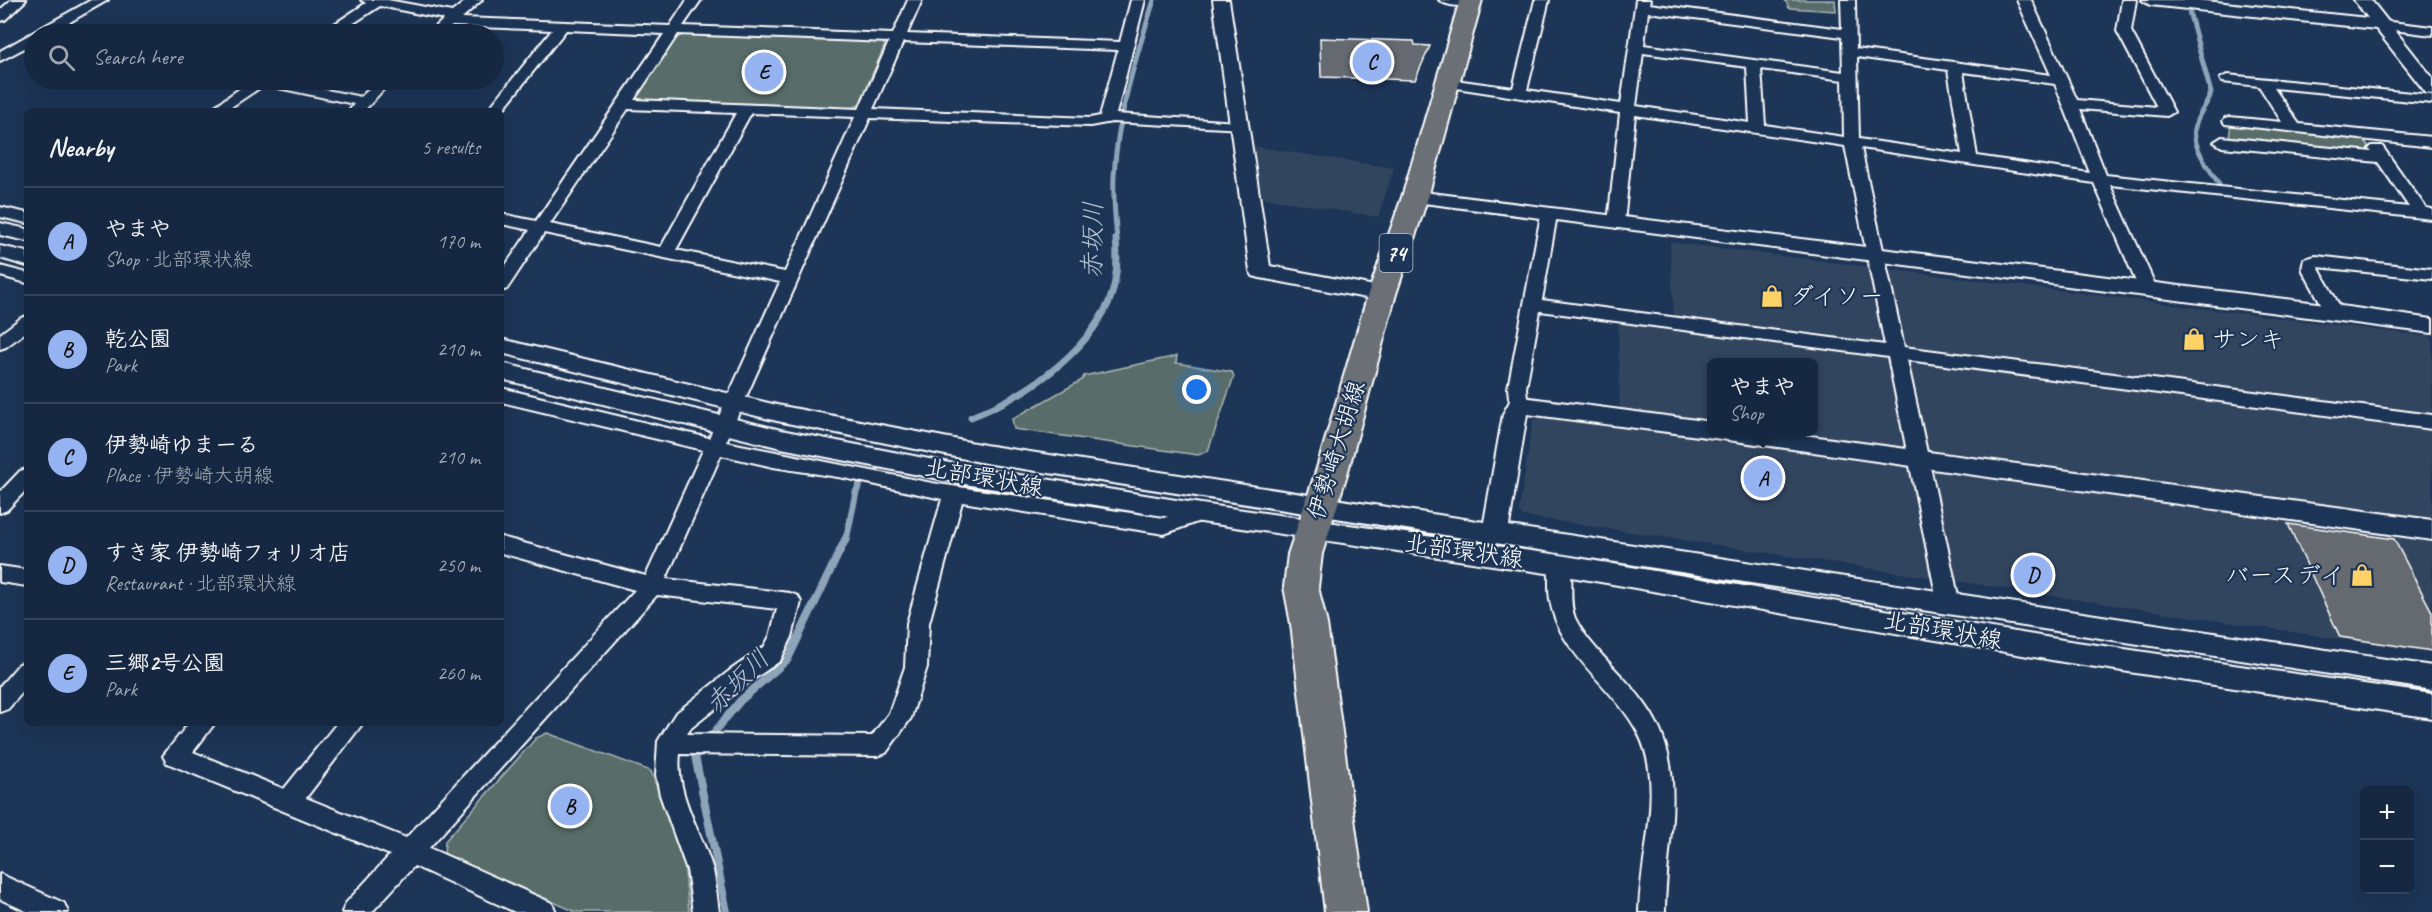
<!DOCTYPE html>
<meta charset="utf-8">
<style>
:root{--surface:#162841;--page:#23344c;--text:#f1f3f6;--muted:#9ea6b1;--line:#35445a;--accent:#95b2f1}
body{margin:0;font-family:Caveat,"Klee One",sans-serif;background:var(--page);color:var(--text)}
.controls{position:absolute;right:18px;bottom:18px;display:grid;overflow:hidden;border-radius:9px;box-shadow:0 6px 24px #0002}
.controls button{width:54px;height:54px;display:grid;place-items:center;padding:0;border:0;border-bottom:2px solid var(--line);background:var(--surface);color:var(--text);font:30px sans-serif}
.you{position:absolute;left:1197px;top:390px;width:21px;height:21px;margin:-15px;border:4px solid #fff;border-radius:50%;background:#1a73e8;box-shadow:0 0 0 9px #1a73e833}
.badge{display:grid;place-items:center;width:39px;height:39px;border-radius:50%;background:var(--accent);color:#111;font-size:20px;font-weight:700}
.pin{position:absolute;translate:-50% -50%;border:3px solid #fff;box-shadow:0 2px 6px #0006}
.popup{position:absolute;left:1707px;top:358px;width:111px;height:78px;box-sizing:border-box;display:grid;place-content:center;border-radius:9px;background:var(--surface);filter:drop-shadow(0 2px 4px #0005);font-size:20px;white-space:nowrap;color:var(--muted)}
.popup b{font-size:22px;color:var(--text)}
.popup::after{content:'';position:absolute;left:50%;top:100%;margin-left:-12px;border:12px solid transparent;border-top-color:var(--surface)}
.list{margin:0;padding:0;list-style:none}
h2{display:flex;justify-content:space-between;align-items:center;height:78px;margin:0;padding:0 24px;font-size:26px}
h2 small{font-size:20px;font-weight:400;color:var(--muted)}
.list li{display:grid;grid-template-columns:39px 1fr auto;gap:18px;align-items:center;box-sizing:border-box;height:108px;padding:0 24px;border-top:2px solid var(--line)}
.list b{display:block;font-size:22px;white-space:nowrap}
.list p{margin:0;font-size:20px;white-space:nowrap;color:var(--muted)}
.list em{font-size:20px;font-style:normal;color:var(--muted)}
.icon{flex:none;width:33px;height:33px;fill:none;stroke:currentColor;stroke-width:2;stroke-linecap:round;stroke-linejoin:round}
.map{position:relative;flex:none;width:2432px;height:912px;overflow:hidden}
.search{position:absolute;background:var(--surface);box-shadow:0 6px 24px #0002;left:24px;top:24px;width:480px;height:66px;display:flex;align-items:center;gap:15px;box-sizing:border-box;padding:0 21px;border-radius:33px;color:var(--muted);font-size:22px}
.panel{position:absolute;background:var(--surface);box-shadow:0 6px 24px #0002;left:24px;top:108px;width:480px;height:618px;border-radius:9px}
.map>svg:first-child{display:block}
.built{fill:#33455e;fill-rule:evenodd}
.green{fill:#596d69;stroke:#acb6b4;stroke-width:1.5}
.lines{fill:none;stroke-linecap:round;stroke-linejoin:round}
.stream-far2{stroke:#8ea4b9;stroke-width:5}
.stream-far1{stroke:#8ea4b9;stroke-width:7}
.stream{stroke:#8ea4b9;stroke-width:8}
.building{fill:#65696f;stroke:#fff;stroke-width:1.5}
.minor-casing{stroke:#fff;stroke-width:4}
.tertiary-casing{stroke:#fff;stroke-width:4}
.primary-casing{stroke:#fff;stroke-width:4}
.minor{fill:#1d3557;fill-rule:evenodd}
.tertiary{fill:#1d3557;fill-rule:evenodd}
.primary{fill:#6b6f75;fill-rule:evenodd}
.labels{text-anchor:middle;stroke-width:4.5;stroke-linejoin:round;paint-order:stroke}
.shield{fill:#1d3557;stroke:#bbc2cd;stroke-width:1.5}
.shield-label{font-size:22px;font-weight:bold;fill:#fff}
.poi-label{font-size:24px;fill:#fff;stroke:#1d3557;text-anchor:start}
.street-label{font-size:24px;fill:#fff;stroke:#1d3557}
.water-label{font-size:26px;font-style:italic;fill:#b4c2d0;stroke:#1d3557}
</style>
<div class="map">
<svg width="2432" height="912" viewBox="0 0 2432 912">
<rect width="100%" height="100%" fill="#1d3557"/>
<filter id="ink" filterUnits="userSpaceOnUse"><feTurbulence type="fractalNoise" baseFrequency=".0167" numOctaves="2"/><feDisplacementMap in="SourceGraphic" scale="12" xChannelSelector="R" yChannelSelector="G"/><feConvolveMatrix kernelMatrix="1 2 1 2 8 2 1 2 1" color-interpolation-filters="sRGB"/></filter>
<g filter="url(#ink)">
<path class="built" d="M1252,146l142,22 -16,49 -118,-20z
M1670,242l762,95v316l-909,-137 -4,-5 14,-91 10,-4 77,10 -2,-116 56,7zM1712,362h102v70h-102z"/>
<path class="green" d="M1785,0h50l1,11 -47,-3z
M685,34l196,8 4,3 -26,60 -10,4 -208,-9 -5,-2 40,-60z
M2231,124l125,13 8,3 7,9 -1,4 -141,-15z
M1177,356l-1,7 56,9 2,4 -26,75 -10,4 -184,-26 -2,-10 70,-39 2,-4z
M547,733l104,38 33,92 5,49h-113l-132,-58 1,-13 91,-103z"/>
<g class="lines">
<path class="stream-far2" d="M2186,0l25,93c-3,11 -12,19 -15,30 -7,22 13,44 23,61
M1117,240c-2,-21 -4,-43 -3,-64 3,-60 22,-119 40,-176"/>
<path class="stream-far1" d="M971,417c54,-21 112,-60 138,-115 8,-19 9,-42 7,-63
M846,540l10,-48 4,-8"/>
<path class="stream" d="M708,740l32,-39 48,-42 58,-121
M701,749l-6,7 32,156"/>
</g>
<path class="building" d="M1320,38l94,3 1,4 15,1 -15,34 -94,-3z
M2288,524l106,15 38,73v39l-92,-14z"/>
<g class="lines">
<g class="minor-casing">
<path id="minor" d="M11,0h15l-21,20 -5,1v-11z
M91,0h17l-59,34h-15v9l-34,18v-10z
M361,0h27l64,12 15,-12h15l-20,18 208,8 17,-26h14l-18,26 210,8 15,-34h14l-15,34 213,8 11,-42h14l-29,114 122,8 7,4 -2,3 -131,-7 -22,4 -220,-8 -144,324 206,41 232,35 37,-13 7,3 3,5 -3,5 -44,16 -202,-32 -33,121 -2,44 -16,51 -25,35 -8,3 -198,-2c-5,41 22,78 33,116 3,14 4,28 6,42h-26l-6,-42 -27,-75 -4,-20 2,-34 17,-27 54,-43 35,-24 6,-11 7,-27 -120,-14 -228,253 123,55 4,9h-41l-101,-46 -42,46h-30l4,-9 44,-48 -223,-92 -4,-7 26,-33h26l-22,29 91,37 53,-66h26l-57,75 100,40 229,-248 -134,-37v-16l145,39 57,-126 -202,-48v-14l208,50 71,-156 -236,-49 -37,56 -6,2v-19l29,-42 -29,-6v-10l35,7 128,-187 -98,-4 -65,82 -14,-1 65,-81 -100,-4 -9,8h-15l16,-15 -64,-13 -43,28h-15l2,-3 42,-28zM678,34l211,8 -30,67 -225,-9zM903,42l215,8 -18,66 -10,2 -217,-9zM628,109l108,4 -75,134 -111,-23zM751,113l104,4 -70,155 -109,-22zM721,455l52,12 71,11 98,21 -35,124 -2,44 -16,46 -17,23 -185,-2 4,-6 54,-43 35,-24 12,-24 9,-35 -3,-6 -8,-3 -124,-14z
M1439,0h37l1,1c-8,7 -30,6 -38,-1z
M1535,0h14l-22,90 94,14 15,-104h14l-1,4 193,25 -1,-29h14l1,49 195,26 -34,-75h14l46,100 80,7 -40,-76 5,-31h14l-5,31 43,81 -7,4 -87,-7 26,66 303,32 -31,-45 -156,-15 -8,-5 8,-5 150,15 -3,-3 3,-3h10l44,62 6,1v10l-322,-34 47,104 -3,4h-12l-3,-4 -45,-106 -233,-35 43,199 528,68v14l-525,-69 53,245 -3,6 -8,3 -8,-3 -3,-6 -50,-248 -348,-46 -14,77 1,10 4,7 -2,5 -7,2 -7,-2 -6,-12 -1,-10 33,-173 8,-5 8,5 -15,85 343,45 -40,-199 -210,-31 -11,108 -8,5 -8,-5 12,-110 -177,-27 -2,-3 2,-3 5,-1 65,9zM1648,12l194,25 1,35 -199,-27zM1643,53l104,14 3,56 -114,-17zM1857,57l91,13 14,84 -103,-15zM1761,69l82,11 1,57 -79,-12zM1963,72l92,12 35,89 -113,-17z
M2383,21l49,6v8l-54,-7 -2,-3 2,-3z
M2227,75l205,20v8l-158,-15 25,36 133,13v10l-207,-23 -2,-3 2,-3 5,-1 52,5 -23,-36 -37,-4 -2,-3z
M252,80h25l84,17 17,-17h14l-28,31h-15l5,-7 -90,-19 -39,26h-17z
M0,207l27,6v10l-27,-6z
M2316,256l116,13v10l-114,-12 25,45 -3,4h-12l-26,-47 2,-10z
M0,266l27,7v10l-27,-7z
M27,316v15l-21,16 -6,2v-15l21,-16z
M27,469v20l-20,21 -7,3v-21l20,-21z
M1560,557l7,2c9,17 0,40 8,59 14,30 53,60 72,89 44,63 18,135 18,205h-26c1,-57 27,-127 -2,-181 -27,-50 -88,-83 -88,-145 0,-9 -1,-19 4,-27z
M0,566l27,4v16l-27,-4z
M27,662v25l-19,22 -8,3v-26l19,-22z
M0,874l64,29 4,9h-40l-28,-13z"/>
</g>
<g class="tertiary-casing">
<path id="tertiary" d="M1213,0h16l41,266 120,23 3,5 -3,5 -8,2 -122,-23 -7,-2 -3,-5z
M2142,0h54l172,18 -14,-18h17l61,77v17l-6,-1 -50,-64 -226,-24z
M1415,191l919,114 98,14v14l-1024,-132 -3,-4 3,-4z
M0,223l27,6v12l-27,-6z
M0,246l27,6v14l-27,-8z
M501,339l276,66 208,40 499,77 19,-108 7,-13 12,-4 190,25v10h69l651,88v20l-718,-102 -187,-24 -18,112 923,140v24l-1447,-227 -208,-42 -276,-68z
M501,363l280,67 189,37 231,37 359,51 503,85 369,54v24l-369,-56 -503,-87 -359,-53 -231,-37 -189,-37 -280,-69z"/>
</g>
<g class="primary-casing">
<path id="primary" d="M1460,0h22l-54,197 -32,97 -48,177 -26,83 -4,33 9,37 40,288h-42l-34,-288 -7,-37 4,-33 28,-83 52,-177 34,-97z"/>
</g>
<use href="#minor" class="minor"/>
<use href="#tertiary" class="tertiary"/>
<use href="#primary" class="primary"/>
</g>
</g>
<defs>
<g id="shop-bare" transform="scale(1.8)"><path d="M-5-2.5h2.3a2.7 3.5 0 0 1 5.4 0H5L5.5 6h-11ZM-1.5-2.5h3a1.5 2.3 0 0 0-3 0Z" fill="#ffd166" stroke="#1d3557" stroke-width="2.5" paint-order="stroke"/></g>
</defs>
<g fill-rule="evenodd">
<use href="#shop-bare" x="1772" y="296"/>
<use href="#shop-bare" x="2194" y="339"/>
<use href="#shop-bare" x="2362" y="575"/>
</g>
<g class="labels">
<rect class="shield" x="1379.5" y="234" width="33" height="38" rx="4.5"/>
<g class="shield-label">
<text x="1396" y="261">74</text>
</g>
<g class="poi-label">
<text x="1790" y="304">ダイソー</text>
<text x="2212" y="347">サンキ</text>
<text x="2344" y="583" text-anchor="end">バースデイ</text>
</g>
<g class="street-label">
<text transform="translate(1336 450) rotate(-73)" y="8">伊勢崎大胡線</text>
<text transform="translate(984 477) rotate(10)" y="8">北部環状線</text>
<text transform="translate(1464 551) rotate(8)" y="8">北部環状線</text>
<text transform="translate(1943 630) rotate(10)" y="8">北部環状線</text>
</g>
<g class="water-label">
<text transform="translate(1092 240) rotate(-89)" y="9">赤坂川</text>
<text transform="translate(737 681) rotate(-45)" y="9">赤坂川</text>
</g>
</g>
</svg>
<div class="controls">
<button>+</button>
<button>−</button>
</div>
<div class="you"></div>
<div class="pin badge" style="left:1763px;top:478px">A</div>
<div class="popup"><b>やまや</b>Shop</div>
<div class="pin badge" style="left:570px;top:806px">B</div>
<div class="pin badge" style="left:1372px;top:62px">C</div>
<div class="pin badge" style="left:2033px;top:575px">D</div>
<div class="pin badge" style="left:764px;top:72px">E</div>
<div class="search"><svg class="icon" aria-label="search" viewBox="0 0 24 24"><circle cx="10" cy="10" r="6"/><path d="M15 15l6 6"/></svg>Search here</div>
<section class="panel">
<h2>Nearby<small>5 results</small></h2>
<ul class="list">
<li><span class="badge">A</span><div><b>やまや</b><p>Shop · 北部環状線</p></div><em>170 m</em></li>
<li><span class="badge">B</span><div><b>乾公園</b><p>Park</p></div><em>210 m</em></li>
<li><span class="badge">C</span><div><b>伊勢崎ゆまーる</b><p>Place · 伊勢崎大胡線</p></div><em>210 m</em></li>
<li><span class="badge">D</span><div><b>すき家 伊勢崎フォリオ店</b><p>Restaurant · 北部環状線</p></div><em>250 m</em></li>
<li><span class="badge">E</span><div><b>三郷2号公園</b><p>Park</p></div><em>260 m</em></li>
</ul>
</section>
</div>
